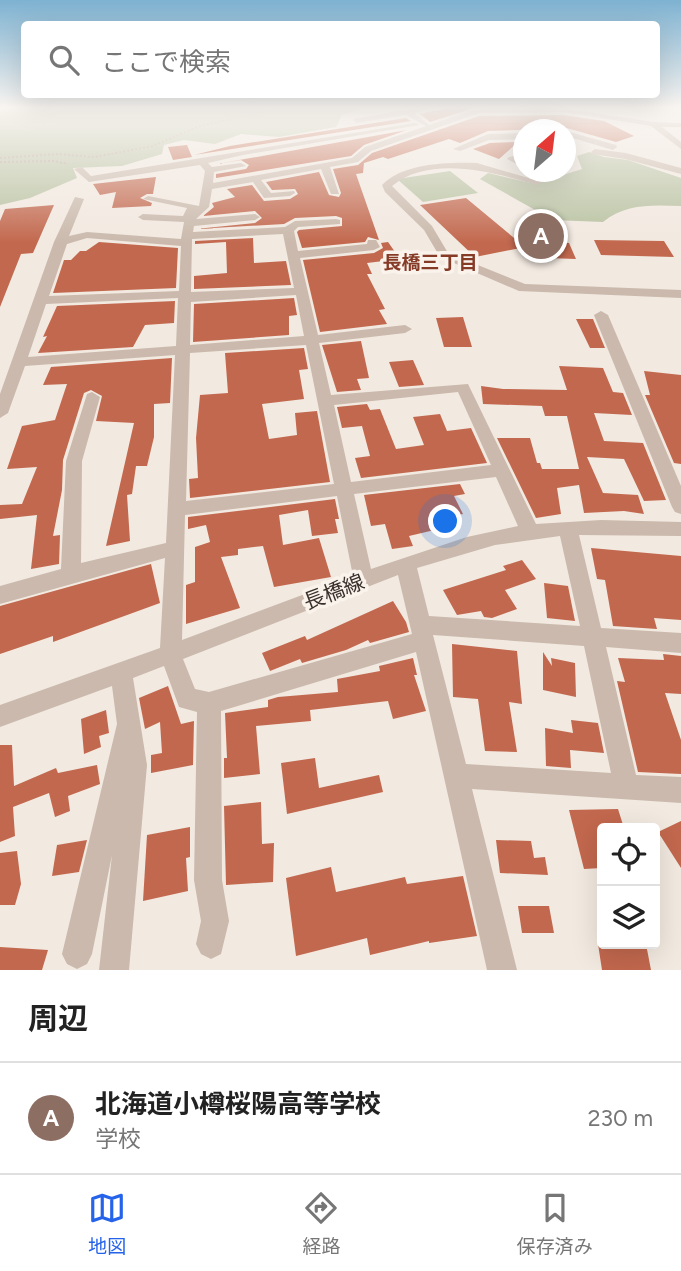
<!DOCTYPE html>
<html lang="ja">
<meta charset="utf-8">
<style>
:root{--surface:#fff;--page:#f2f2f2;--text:#222;--muted:#767676;--line:#e0e0e0;--accent:#2563eb}
body{margin:0;font-family:Figtree,"Noto Sans JP",sans-serif;background:var(--page);color:var(--text)}
.controls{position:absolute;right:21px;bottom:21px;display:grid;overflow:hidden;border-radius:7px;box-shadow:0 7px 28px #0002}
.controls button{width:63px;height:63px;display:grid;place-items:center;padding:0;border:0;border-bottom:2px solid var(--line);background:var(--surface);color:var(--text);font:35px sans-serif}
.compass{position:absolute;left:513px;top:119px;width:63px;height:63px;border-radius:50%;background:var(--surface);box-shadow:0 7px 28px #0002;rotate:28deg}
.you{position:absolute;left:446px;top:522px;width:24px;height:24px;margin:-18px;border:5px solid #fff;border-radius:50%;background:#1a73e8;box-shadow:0 0 0 10px #1a73e833}
.badge{display:grid;place-items:center;width:46px;height:46px;border-radius:50%;background:var(--accent);color:#fff;font-size:23px;font-weight:700}
.pin{position:absolute;translate:-50% -50%;border:4px solid #fff;box-shadow:0 2px 7px #0006}
.list{margin:0;padding:0;list-style:none}
h2{display:flex;justify-content:space-between;align-items:center;height:91px;margin:0;padding:0 28px;font-size:30px}
h2 small{font-size:23px;font-weight:400;color:var(--muted)}
.list li{display:grid;grid-template-columns:46px 1fr auto;gap:21px;align-items:center;box-sizing:border-box;height:112px;padding:0 28px;border-top:2px solid var(--line)}
.list b{display:block;font-size:26px;white-space:nowrap}
.list p{margin:0;font-size:23px;white-space:nowrap;color:var(--muted)}
.list em{font-size:23px;font-style:normal;color:var(--muted)}
.icon{flex:none;width:38px;height:38px;fill:none;stroke:currentColor;stroke-width:2;stroke-linecap:round;stroke-linejoin:round}
.map{position:relative;flex:none;width:681px;height:970px;overflow:hidden}
.search{position:absolute;background:var(--surface);box-shadow:0 7px 28px #0002;left:21px;right:21px;top:21px;height:77px;display:flex;align-items:center;gap:18px;box-sizing:border-box;padding:0 24px;border-radius:7px;color:var(--muted);font-size:26px}
.sheet{height:203px;background:var(--surface)}
nav{display:flex;justify-content:space-around;align-items:center;box-sizing:border-box;height:98px;border-top:2px solid var(--line);background:var(--surface);font-size:19px;color:var(--muted)}
nav a{display:grid;justify-items:center;gap:4px}
nav .on{color:var(--accent)}
.map>svg:first-child{display:block}
.green{fill:#b7c1a0}
.building{fill:#c2684e}
.lines{fill:none;stroke-linecap:round;stroke-linejoin:round}
.path{stroke:#b6a396;stroke-width:2;stroke-dasharray:2 2;stroke-linecap:butt}
.minor{fill:#cab9ac;fill-rule:evenodd}
.labels{text-anchor:middle;stroke-width:7;stroke-linejoin:round;paint-order:stroke}
.far-neighbourhood-label{font-size:19px;font-weight:bold;fill:#853b26;stroke:#faf3ec}
.street-label{font-size:21px;fill:#392f2b;stroke:#faf3ec}
</style>
<div class="map">
<svg width="681" height="970" viewBox="0 0 681 970">
<rect width="100%" height="100%" fill="#f2e9e0"/>
<path class="green" d="M0,107h367l-25,8 -6,12 -57,10 -38,-3 -26,10 -31,-4 -20,5 -2,9 -40,12 -49,2 4,10 -47,20 -30,7z
M589,152l15,5 24,3 53,18v28c-28,-1 -55,-3 -78,16l-50,-2 -73,-41 8,-6 47,11 47,-15 -5,-13z
M450,171l28,22 -55,9 -26,-23z"/>
<path class="building" d="M454,107h23l-47,15 -10,-8z
M563,115l41,6 30,15 -18,6 -49,-14 -79,3 -28,12 -11,-4 -61,20 -5,-2 -19,6 -1,10 -7,1 23,66 -11,-3 -3,5 -63,6 -5,-16 2,-2 43,-4v-8l-6,-2 -41,2 -11,6 -88,5 59,-6 7,-5 -7,-7 -52,5 11,-9 -2,-4 23,-6 -8,-8 25,-4 12,16 26,-2 8,-5 -3,-5 -23,1 -6,-8 53,-10 10,23 10,2 2,-4 -8,-24 25,-4 14,-12 107,-37z
M406,118l5,3 -217,34 36,-9z
M407,130l-43,15 -13,11 -135,22v-4l30,-5 3,-4 -8,-5 -24,4z
M518,142l-19,17 -26,-10 17,-6z
M187,145l5,12 -19,3 -5,-13z
M156,177l-3,17h-6l-7,4 12,5 -1,3 -39,2 4,-16 -16,3 -7,-11z
M466,198l59,49 -50,10 -55,-52z
M54,205l-21,48 -12,1 -21,53v-86l5,-12z
M253,238l1,25 32,-2 5,24 -97,4v-13l33,-3 -1,-31 -31,2v-3z
M594,240l70,1 10,16 -73,-2z
M99,242l79,6 -2,40 -123,5 11,-33h7l9,-9h6z
M388,242l12,17 -33,4 5,11h-5l18,35 -6,1 8,14 -67,8 -17,-72 71,-7 9,-5 -2,-5z
M543,242l26,1 7,16 -28,-1z
M294,298l3,17 -8,1v19l-96,7 1,-38z
M175,301l-1,22 -29,2 -12,22 -95,6 9,-17 -4,1 14,-31z
M463,317l9,30h-28l-8,-29z
M576,319h17l12,29h-15z
M361,341l8,37 -12,1 4,11 -24,2 -15,-47z
M304,348l4,21 -9,1 5,29 -42,5 7,35 28,-4 -2,-22 22,-2 13,71 -140,16 -1,-19 9,-1 -2,-40 4,-43 28,-2 -3,-40z
M172,358l-2,45 -16,1v33l-7,29h-11l-4,28 -5,1 3,46 -24,5 28,-123 -38,-2 6,-25 -11,-6 -7,3 -21,67 -1,30 -9,46 7,-1 -1,29 -28,5 6,-54 -37,4v-14l22,-1 15,-37 -30,2 15,-43 33,-6 12,-36 -24,1 8,-18z
M413,360l11,25 -25,2 -10,-25z
M559,366l44,2 10,24 10,1 9,22 -38,-2 10,28 39,2 23,57 -22,1 -20,-42 -37,-2 16,36 35,2 6,19 -20,-3 -40,2 -5,-28 -22,3 4,26 -25,4 -39,-80h33l7,25h3l2,6h37l-12,-53h-22l-3,-10 -59,-2 -2,-18 22,3 64,1z
M644,371l37,4v89l-7,-1 -29,-68h5z
M367,404l3,6 10,-1 16,40 28,-4 -11,-28 27,-3 7,17 24,-3 16,35 -126,15 -6,-20 15,-2 -8,-30 -20,2 -5,-21z
M460,484l5,10 -11,2 9,18 -25,5 5,9 -34,8 4,10 -21,3 -7,-25 -14,2 -7,-31z
M335,499l4,20h-4l3,14 -26,3 -4,-26 -29,5 4,30 36,-7 12,39 -57,10 -11,-41 -25,3v6l-17,2 19,51 -54,16v-39l9,-3v-35l15,-5 -4,-17 -18,4v-12z
M591,548l90,8v64l-27,-2 3,11 -44,-3 -8,-46 -8,-1z
M522,560l14,19 -31,11 12,19 -25,9 -8,-1 -3,-6 -24,4 -14,-25 63,-20 -3,-4z
M151,564l9,39 -107,39v-6l-53,18v-48z
M544,583l24,3 7,35 -28,-3z
M393,601l13,21 3,10 -39,11 -2,-3 -22,10 -44,13 -2,-4 -30,12 -8,-18 43,-17 2,4z
M452,644l65,7 5,53 -13,-2 8,50 -32,-1 -7,-52 -25,-2z
M543,652l9,14 -1,-8 24,5 1,34 -33,-7z
M663,654l18,2v38l-16,-1 16,47v34l-43,-2 -21,-91 8,1 -7,-24 46,2z
M413,658l4,17h-3l12,36 -33,8 -5,-18 -78,9 1,11 -55,5 4,48 -36,4v-20h3l-2,-45 43,-6v-7l10,-3 60,-5 -1,-13 43,-8 -1,-5z
M168,686l13,38 13,-3 -1,44 -42,8v-18l11,-2 -2,-31 -15,7 -6,-31z
M106,710l3,23 -10,3 2,11 -17,7 -3,-35z
M571,720l27,3 6,30 -34,-3 1,18 -25,-2 -1,-38 28,5z
M0,745h12l2,41 42,-18 2,5 39,-8 3,19 -32,12 2,15 -15,6 -6,-24 -36,14 2,29 -15,6z
M315,758l4,30 60,-13 4,17 -96,22 -6,-51z
M261,802l1,42 12,-1 -1,39 -47,3 -2,-79z
M618,809l6,19h-22v40l-18,1 -15,-59z
M681,821v47l-23,-36z
M190,827v30l-4,1 2,33 -45,10 4,-66z
M87,840l-8,32 -27,4 5,-31z
M496,840l35,1 3,17 11,-1 3,18 -48,-2z
M17,851l4,33 -6,21h-15v-52z
M331,867l5,25 69,-15 2,7 56,-8 14,60 -48,7v-2l-59,14 -3,-17 -71,18 -10,-78z
M518,906h31l5,27h-32z
M598,944h48l5,26h-49z
M0,947l48,3 -6,20h-42z"/>
<g class="lines">
<path class="path" d="M0,158l58,-4 36,3 59,-11 44,-19 85,-20
M0,162l54,-1 14,3"/>
<path class="minor" d="M422,107h15l-23,6 15,12 49,-16 85,-1 90,14 28,1v4h-19l19,15v7l-30,-23 -88,-14 -84,1 -108,38 -13,11 -28,5 9,27h-8l-10,-25 -60,11 10,13 23,-2 1,2 -5,3 -26,2 -11,-16 -41,7 -3,18 -13,12 59,-5 5,3 -5,3 -61,6 -1,6 92,-5 10,-6 41,-2 4,1v4l-42,3 -4,4 4,20 69,-7 1,-4h8l4,7 -6,3 -74,8 18,77 87,-10 7,4 -7,4 -86,10 12,52 137,-11 68,140 65,-4 80,2v14l-102,-1 22,93 80,5v20l-75,-6 30,128 45,2v26l-209,-14 45,181h-30l-71,-318 -195,59 1,169 7,41 -8,33 -10,5 -10,-5 -5,-10 5,-23 -7,-41 3,-168 -18,-5 -15,-41 -31,12 14,87 -18,205h-30l13,-115 -20,99 -5,10 -10,5 -10,-5 -5,-10 55,-230 -5,-38 -112,41v-22l160,-57 5,-90 -165,46v-18l61,-17 5,-108 21,-67 5,-2 8,5 -18,64 -1,102 85,-20 9,-188 -150,11 -17,47 -8,5v-24l54,-152 21,-45 9,2 -15,37 18,-4 94,7 3,-17 -41,-2 -5,-3 5,-3 40,2 4,-8 -44,-9 5,-3 51,10 6,-35 -5,-6 -111,17 -15,-13 8,-2 9,9 324,-53 4,2 -176,30 -35,8 4,4 29,-4 5,3 -32,6 -1,11 139,-25 13,-11 61,-21 -20,-11 -50,8 -3,-4zM283,234l11,54 -103,4 1,-53zM87,238l94,8 -2,45 -130,5 18,-52zM296,295l8,41 -114,9 1,-43zM178,298l-2,48 -148,11 18,-53zM306,345l28,139 -148,17 4,-148zM458,392l33,73 -140,17 -17,-77zM496,477l22,49 -51,11 -96,32 -17,-75zM337,496l16,80 -171,64 3,-125zM560,536l20,90 -151,-10 -12,-48 78,-23zM398,575l14,59 -203,58 -14,-3 -12,-30zM433,635l151,11 27,127 -145,-9z
M566,131l50,14 1,2 -4,3 -47,-14z
M524,133v6l-35,1 -29,11 -7,-2 35,-15z
M595,149l31,4 55,15v6l-56,-15 -33,-5 -1,-2z
M524,154v14l-17,-9 2,-2z
M477,163l65,19 -5,3c-42,-12 -106,-31 -145,1l40,40 16,27 77,31 156,6v8l-162,-7 -79,-34 -16,-27 -39,-38 -3,-7c21,-22 66,-23 95,-22z
M601,311l7,4 73,171v28l-6,-2 -3,-5 -78,-192z"/>
</g>
<linearGradient id="sky" x2="0" y2="1"><stop stop-color="#7eb2d1"/><stop offset="0.44" stop-color="#f9f5f1"/><stop offset="1" stop-color="#f9f5f1" stop-opacity="0"/></linearGradient>
<rect width="681" height="243" fill="url(#sky)"/>
<g class="labels">
<g class="far-neighbourhood-label">
<text x="430" y="269">長橋三丁目</text>
</g>
<g class="street-label">
<text transform="translate(334 592) rotate(-21)" y="7">長橋線</text>
</g>
</g>
</svg>
<div class="controls">
<button><svg class="icon" aria-label="locate" viewBox="0 0 24 24"><circle cx="12" cy="12" r="6"/><path d="M12 2v4M12 18v4M2 12h4M18 12h4"/></svg></button>
<button><svg class="icon" aria-label="layers" viewBox="0 0 24 24"><path d="M12 4l9 5-9 5-9-5zM3 14l9 5 9-5"/></svg></button>
</div>
<svg class="compass" viewBox="-18 -18 36 36"><path d="M0-13l5 13h-10z" fill="#e53935"/><path d="M0 13l5-13h-10z" fill="#767676"/></svg>
<div class="you"></div>
<div class="pin badge" style="left:541px;top:236px;background:#8d6e63">A</div>
<div class="search"><svg class="icon" aria-label="search" viewBox="0 0 24 24"><circle cx="10" cy="10" r="6"/><path d="M15 15l6 6"/></svg>ここで検索</div>
</div>
<section class="sheet">
<h2>周辺<small></small></h2>
<ul class="list">
<li><span class="badge" style="background:#8d6e63">A</span><div><b>北海道小樽桜陽高等学校</b><p>学校</p></div><em>230 m</em></li>
</ul>
</section>
<nav>
<a class="on"><svg class="icon" aria-label="map" viewBox="0 0 24 24"><path d="M3 6l6-2 6 2 6-2v14l-6 2-6-2-6 2zM9 4v14M15 6v14"/></svg>地図</a>
<a><svg class="icon" aria-label="directions" viewBox="0 0 24 24"><path d="M12 3l9 9-9 9-9-9zM9 14v-3h6M13 9l2 2-2 2"/></svg>経路</a>
<a><svg class="icon" aria-label="saved" viewBox="0 0 24 24"><path d="M7 4h10v16l-5-4-5 4z"/></svg>保存済み</a>
</nav>
